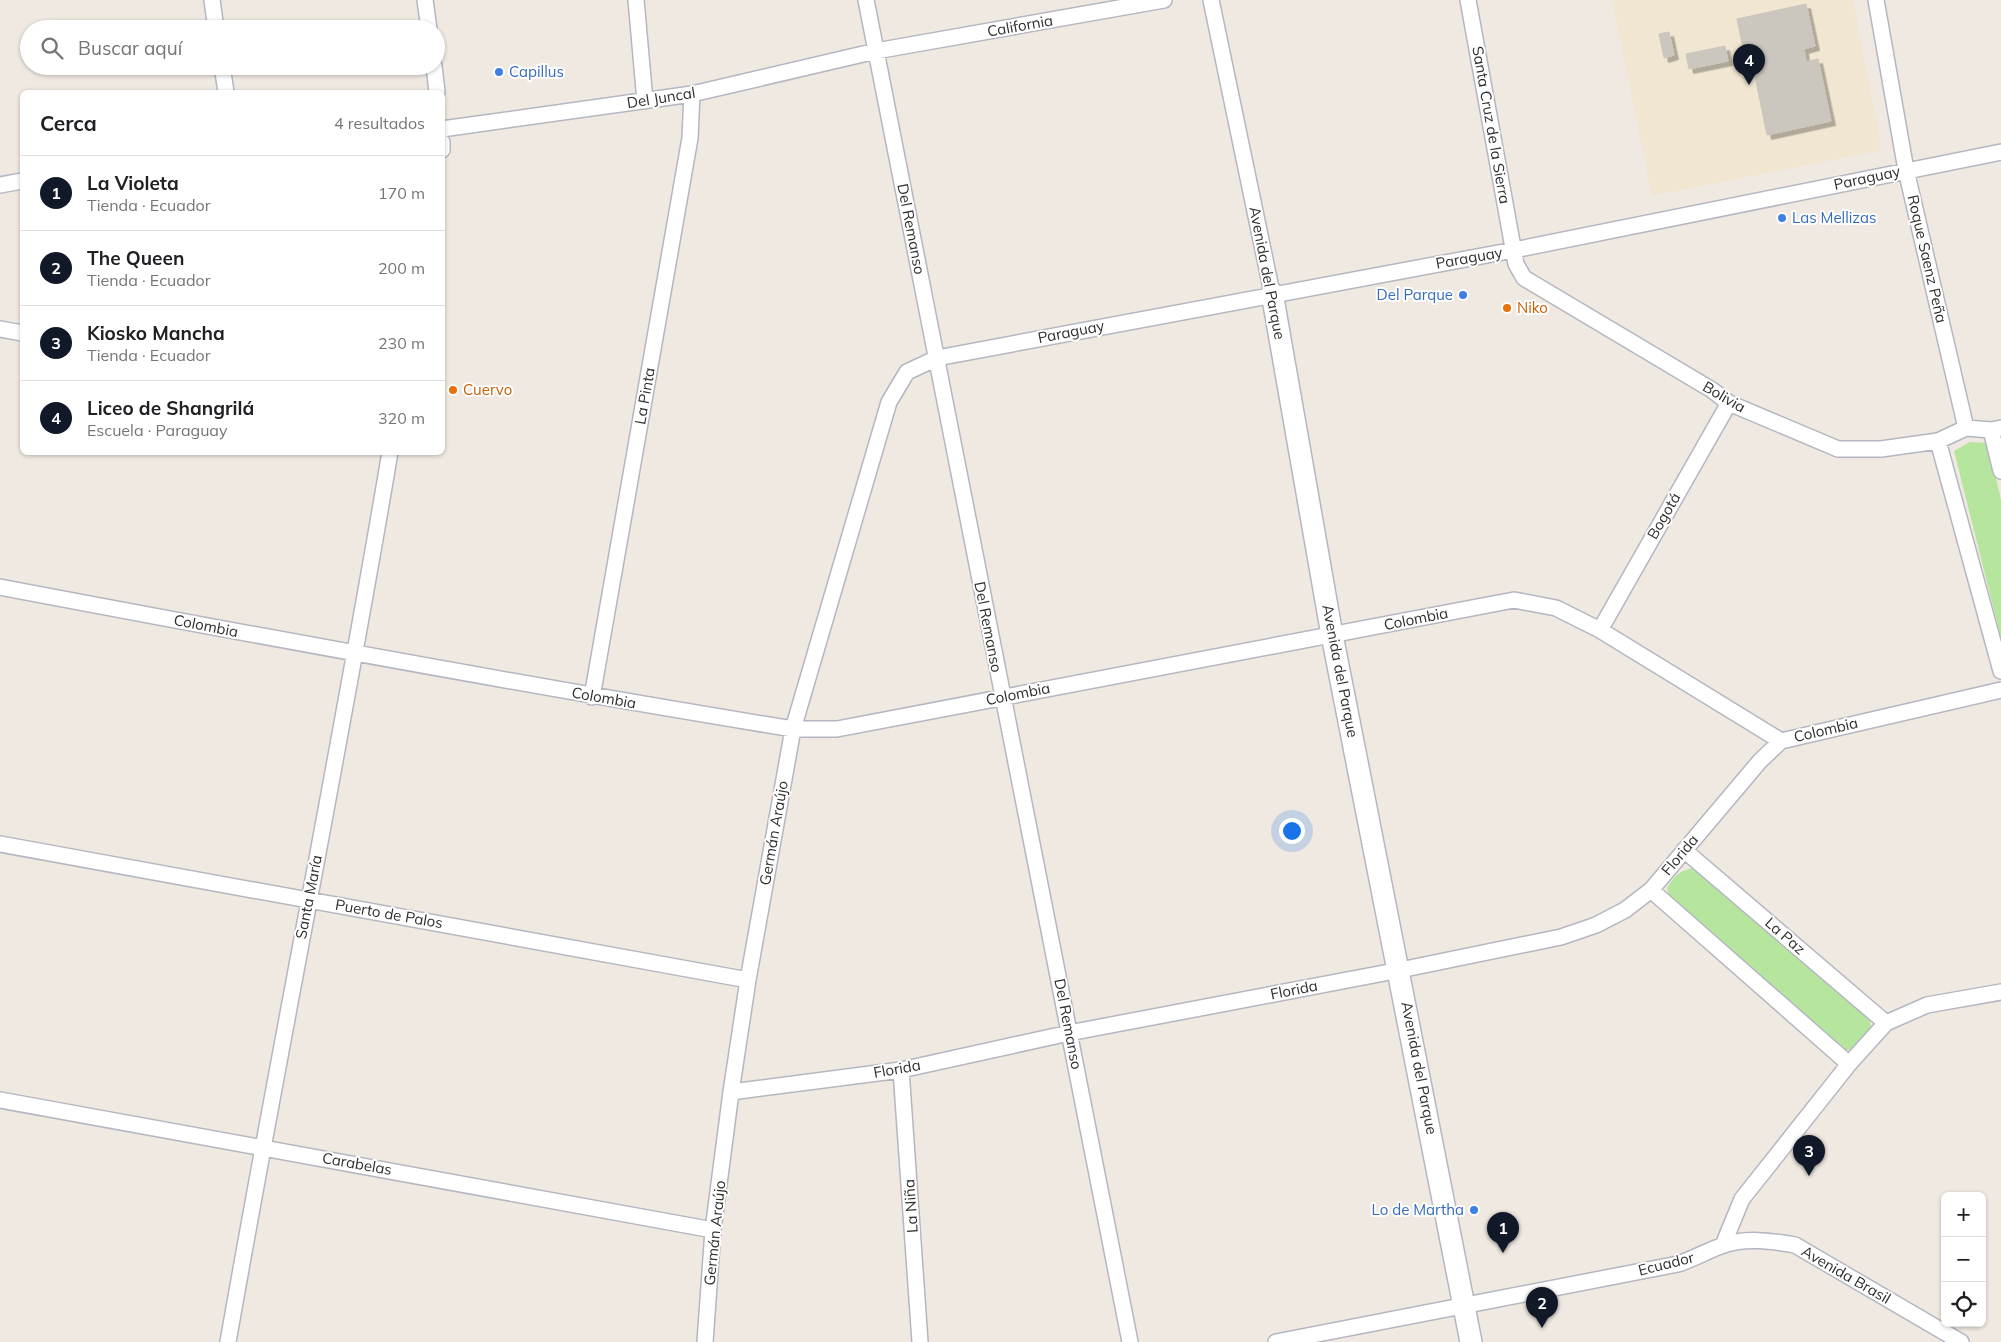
<!DOCTYPE html>
<html lang="es">
<meta charset="utf-8">
<style>
:root{--surface:#fff;--page:#f6f6f6;--text:#202124;--muted:#757577;--line:#e0e0e0;--accent:#111827}
body{margin:0;font-family:Mulish,sans-serif;background:var(--page);color:var(--text)}
.controls{position:absolute;right:15px;bottom:15px;display:grid;overflow:hidden;border-radius:8px;box-shadow:0 1px 4px #0004}
.controls button{width:45px;height:45px;display:grid;place-items:center;padding:0;border:0;border-bottom:1px solid var(--line);background:var(--surface);color:var(--text);font:25px sans-serif}
.you{position:absolute;left:1291px;top:830px;width:18px;height:18px;margin:-12px;border:4px solid #fff;border-radius:50%;background:#1a73e8;box-shadow:0 0 0 8px #1a73e833}
.badge{display:grid;place-items:center;width:32px;height:32px;border-radius:50%;background:var(--accent);color:#fff;font-size:16px;font-weight:700}
.pin{position:absolute;translate:-50% -41px;filter:drop-shadow(0 1px 2px #0008)}
.pin::after{content:'';position:absolute;top:26px;width:18px;height:15px;background:inherit;clip-path:polygon(0 0,100% 0,50% 100%)}
.list{margin:0;padding:0;list-style:none}
h2{display:flex;justify-content:space-between;align-items:center;height:65px;margin:0;padding:0 20px;font-size:21px}
h2 small{font-size:16px;font-weight:400;color:var(--muted)}
.list li{display:grid;grid-template-columns:32px 1fr auto;gap:15px;align-items:center;box-sizing:border-box;height:75px;padding:0 20px;border-top:1px solid var(--line)}
.list b{display:block;font-size:19px;white-space:nowrap}
.list p{margin:0;font-size:16px;white-space:nowrap;color:var(--muted)}
.list em{font-size:16px;font-style:normal;color:var(--muted)}
.icon{flex:none;width:28px;height:28px;fill:none;stroke:currentColor;stroke-width:2;stroke-linecap:round;stroke-linejoin:round}
.map{position:relative;flex:none;width:2001px;height:1342px;overflow:hidden}
.search{position:absolute;background:var(--surface);box-shadow:0 1px 4px #0004;left:20px;top:20px;width:425px;height:55px;display:flex;align-items:center;gap:12px;box-sizing:border-box;padding:0 18px;border-radius:28px;color:var(--muted);font-size:19px}
.panel{position:absolute;background:var(--surface);box-shadow:0 1px 4px #0004;left:20px;top:90px;width:425px;height:365px;border-radius:8px}
.map>svg:first-child{display:block}
.education{fill:#f0e6d1}
.green{fill:#b6e59e}
.building{fill:#cbc7bf;stroke:#cbc5ba;filter:url(#shadow)}
.lines{fill:none;stroke-linecap:round;stroke-linejoin:round}
.street-casing{stroke:#b4b7c1;stroke-width:18}
.secondary-casing{stroke:#b4b7c1;stroke-width:24}
.street{stroke:#fff;stroke-width:15}
.secondary{stroke:#fff;stroke-width:21}
.shop-dot{fill:#3f7fe0;stroke:#fff;stroke-width:2}
.food-dot{fill:#e8710a;stroke:#fff;stroke-width:2}
.labels{text-anchor:middle;stroke-width:4;stroke-linejoin:round;paint-order:stroke}
.street-label{font-size:15px;fill:#2e2e2e;stroke:#fff}
.shop-label{font-size:15px;fill:#366cbe;stroke:#fff;text-anchor:start}
.food-label{font-size:15px;fill:#c56008;stroke:#fff;text-anchor:start}
</style>
<div class="map">
<svg width="2001" height="1342" viewBox="0 0 2001 1342">
<defs>
<filter id="shadow"><feDropShadow dx="4.5" dy="4.5" stdDeviation="0" flood-color="#0004"/></filter>
</defs>
<rect width="100%" height="100%" fill="#efe9e1"/>
<path class="education" d="M1612,0h241l28,145 -3,6 -226,45z"/>
<path class="green" d="M1970,442l18,1 13,57v138l-47,-187z
M1693,868l177,152 1,8 -17,21 -11,2 -173,-154 -3,-9c7,-12 12,-17 26,-20z"/>
<path class="building" d="M1806,4l9,42 -11,3 2,13 12,-3 13,62 -64,14 -16,-78 -6,1 -8,-39z
M1669,32l5,23 -10,3 -5,-24z
M1725,46l3,15 -39,8 -3,-15z"/>
<g class="lines">
<g class="street-casing">
<path id="street" d="M212,0l4,29
M425,0l4,29
M636,0l9,101
M866,0l264,1342
M1211,0l61,293
M1468,0l48,264 8,14 188,112 17,13 109,46h43l57,-8 28,-13 25,2 10,-2
M1876,0l30,170 60,258
M222,66l4,26
M434,66l3,26
M442,129l250,-35 184,-43 288,-51
M442,142v8
M0,185l22,-4
M0,329l22,4
M1991,430l10,41
M1938,441l63,230
M0,587c264,50 528,99 793,142h44l677,-129 42,8 44,22 181,111 220,-51
M1600,630l129,-227
M592,697l98,-559 2,-44
M0,844l748,136
M1684,850l202,173
M1651,890l198,174
M901,1070l19,272
M731,1092l170,-22 168,-37 331,-63 161,-33 35,-12 29,-15 26,-20 109,-129 21,-20
M0,1100l713,130
M1723,1245l19,-46 107,-135 37,-41 41,-18 74,-13
M228,1342c52,-297 112,-592 162,-890
M705,1342l8,-112 18,-138 17,-112 45,-251 96,-327 18,-30 30,-14 577,-108 487,-98
M1276,1342l402,-78c15,-5 29,-13 43,-18 23,-9 51,-5 74,-1l166,97"/>
</g>
<g class="secondary-casing">
<path id="secondary" d="M1272,293l60,342 139,707"/>
</g>
<use href="#street" class="street"/>
<use href="#secondary" class="secondary"/>
</g>
<g class="shop-dot">
<circle cx="499" cy="72" r="5"/>
<circle cx="1782" cy="218" r="5"/>
<circle cx="1463" cy="295" r="5"/>
<circle cx="1474" cy="1210" r="5"/>
</g>
<g class="food-dot">
<circle cx="1507" cy="308" r="5"/>
<circle cx="453" cy="390" r="5"/>
</g>
<g class="labels">
<g class="street-label">
<text transform="translate(1020 26) rotate(-10)" y="5">California</text>
<text transform="translate(661 98) rotate(-9)" y="5">Del Juncal</text>
<text transform="translate(1491 125) rotate(80)" y="5">Santa Cruz de la Sierra</text>
<text transform="translate(1867 178) rotate(-12)" y="5">Paraguay</text>
<text transform="translate(911 229) rotate(79)" y="5">Del Remanso</text>
<text transform="translate(1469 258) rotate(-10)" y="5">Paraguay</text>
<text transform="translate(1927 259) rotate(77)" y="5">Roque Saenz Peña</text>
<text transform="translate(1267 273) rotate(79)" y="5">Avenida del Parque</text>
<text transform="translate(1071 332) rotate(-11)" y="5">Paraguay</text>
<text transform="translate(645 396) rotate(-80)" y="5">La Pinta</text>
<text transform="translate(1724 397) rotate(30)" y="5">Bolivia</text>
<text transform="translate(1664 516) rotate(-60)" y="5">Bogotá</text>
<text transform="translate(1416 619) rotate(-11)" y="5">Colombia</text>
<text transform="translate(206 626) rotate(11)" y="5">Colombia</text>
<text transform="translate(988 627) rotate(79)" y="5">Del Remanso</text>
<text transform="translate(1340 671) rotate(79)" y="5">Avenida del Parque</text>
<text transform="translate(1018 694) rotate(-11)" y="5">Colombia</text>
<text transform="translate(604 698) rotate(10)" y="5">Colombia</text>
<text transform="translate(1826 730) rotate(-13)" y="5">Colombia</text>
<text transform="translate(774 833) rotate(-80)" y="5">Germán Araújo</text>
<text transform="translate(1680 855) rotate(-50)" y="5">Florida</text>
<text transform="translate(309 897) rotate(-79)" y="5">Santa María</text>
<text transform="translate(389 914) rotate(10)" y="5">Puerto de Palos</text>
<text transform="translate(1785 936) rotate(41)" y="5">La Paz</text>
<text transform="translate(1294 990) rotate(-11)" y="5">Florida</text>
<text transform="translate(1068 1024) rotate(79)" y="5">Del Remanso</text>
<text transform="translate(1419 1068) rotate(79)" y="5">Avenida del Parque</text>
<text transform="translate(897 1069) rotate(-10)" y="5">Florida</text>
<text transform="translate(357 1164) rotate(10)" y="5">Carabelas</text>
<text transform="translate(911 1206) rotate(-94)" y="5">La Niña</text>
<text transform="translate(715 1233) rotate(-84)" y="5">Germán Araújo</text>
<text transform="translate(1666 1264) rotate(-14)" y="5">Ecuador</text>
<text transform="translate(1846 1275) rotate(30)" y="5">Avenida Brasil</text>
</g>
<g class="shop-label">
<text x="509" y="77">Capillus</text>
<text x="1792" y="223">Las Mellizas</text>
<text x="1453" y="300" text-anchor="end">Del Parque</text>
<text x="1464" y="1215" text-anchor="end">Lo de Martha</text>
</g>
<g class="food-label">
<text x="1517" y="313">Niko</text>
<text x="463" y="395">Cuervo</text>
</g>
</g>
</svg>
<div class="controls">
<button>+</button>
<button>−</button>
<button><svg class="icon" aria-label="locate" viewBox="0 0 24 24"><circle cx="12" cy="12" r="6"/><path d="M12 2v4M12 18v4M2 12h4M18 12h4"/></svg></button>
</div>
<div class="you"></div>
<div class="pin badge" style="left:1503px;top:1253px">1</div>
<div class="pin badge" style="left:1542px;top:1328px">2</div>
<div class="pin badge" style="left:1809px;top:1176px">3</div>
<div class="pin badge" style="left:1749px;top:85px">4</div>
<div class="search"><svg class="icon" aria-label="search" viewBox="0 0 24 24"><circle cx="10" cy="10" r="6"/><path d="M15 15l6 6"/></svg>Buscar aquí</div>
<section class="panel">
<h2>Cerca<small>4 resultados</small></h2>
<ul class="list">
<li><span class="badge">1</span><div><b>La Violeta</b><p>Tienda · Ecuador</p></div><em>170 m</em></li>
<li><span class="badge">2</span><div><b>The Queen</b><p>Tienda · Ecuador</p></div><em>200 m</em></li>
<li><span class="badge">3</span><div><b>Kiosko Mancha</b><p>Tienda · Ecuador</p></div><em>230 m</em></li>
<li><span class="badge">4</span><div><b>Liceo de Shangrilá</b><p>Escuela · Paraguay</p></div><em>320 m</em></li>
</ul>
</section>
</div>
